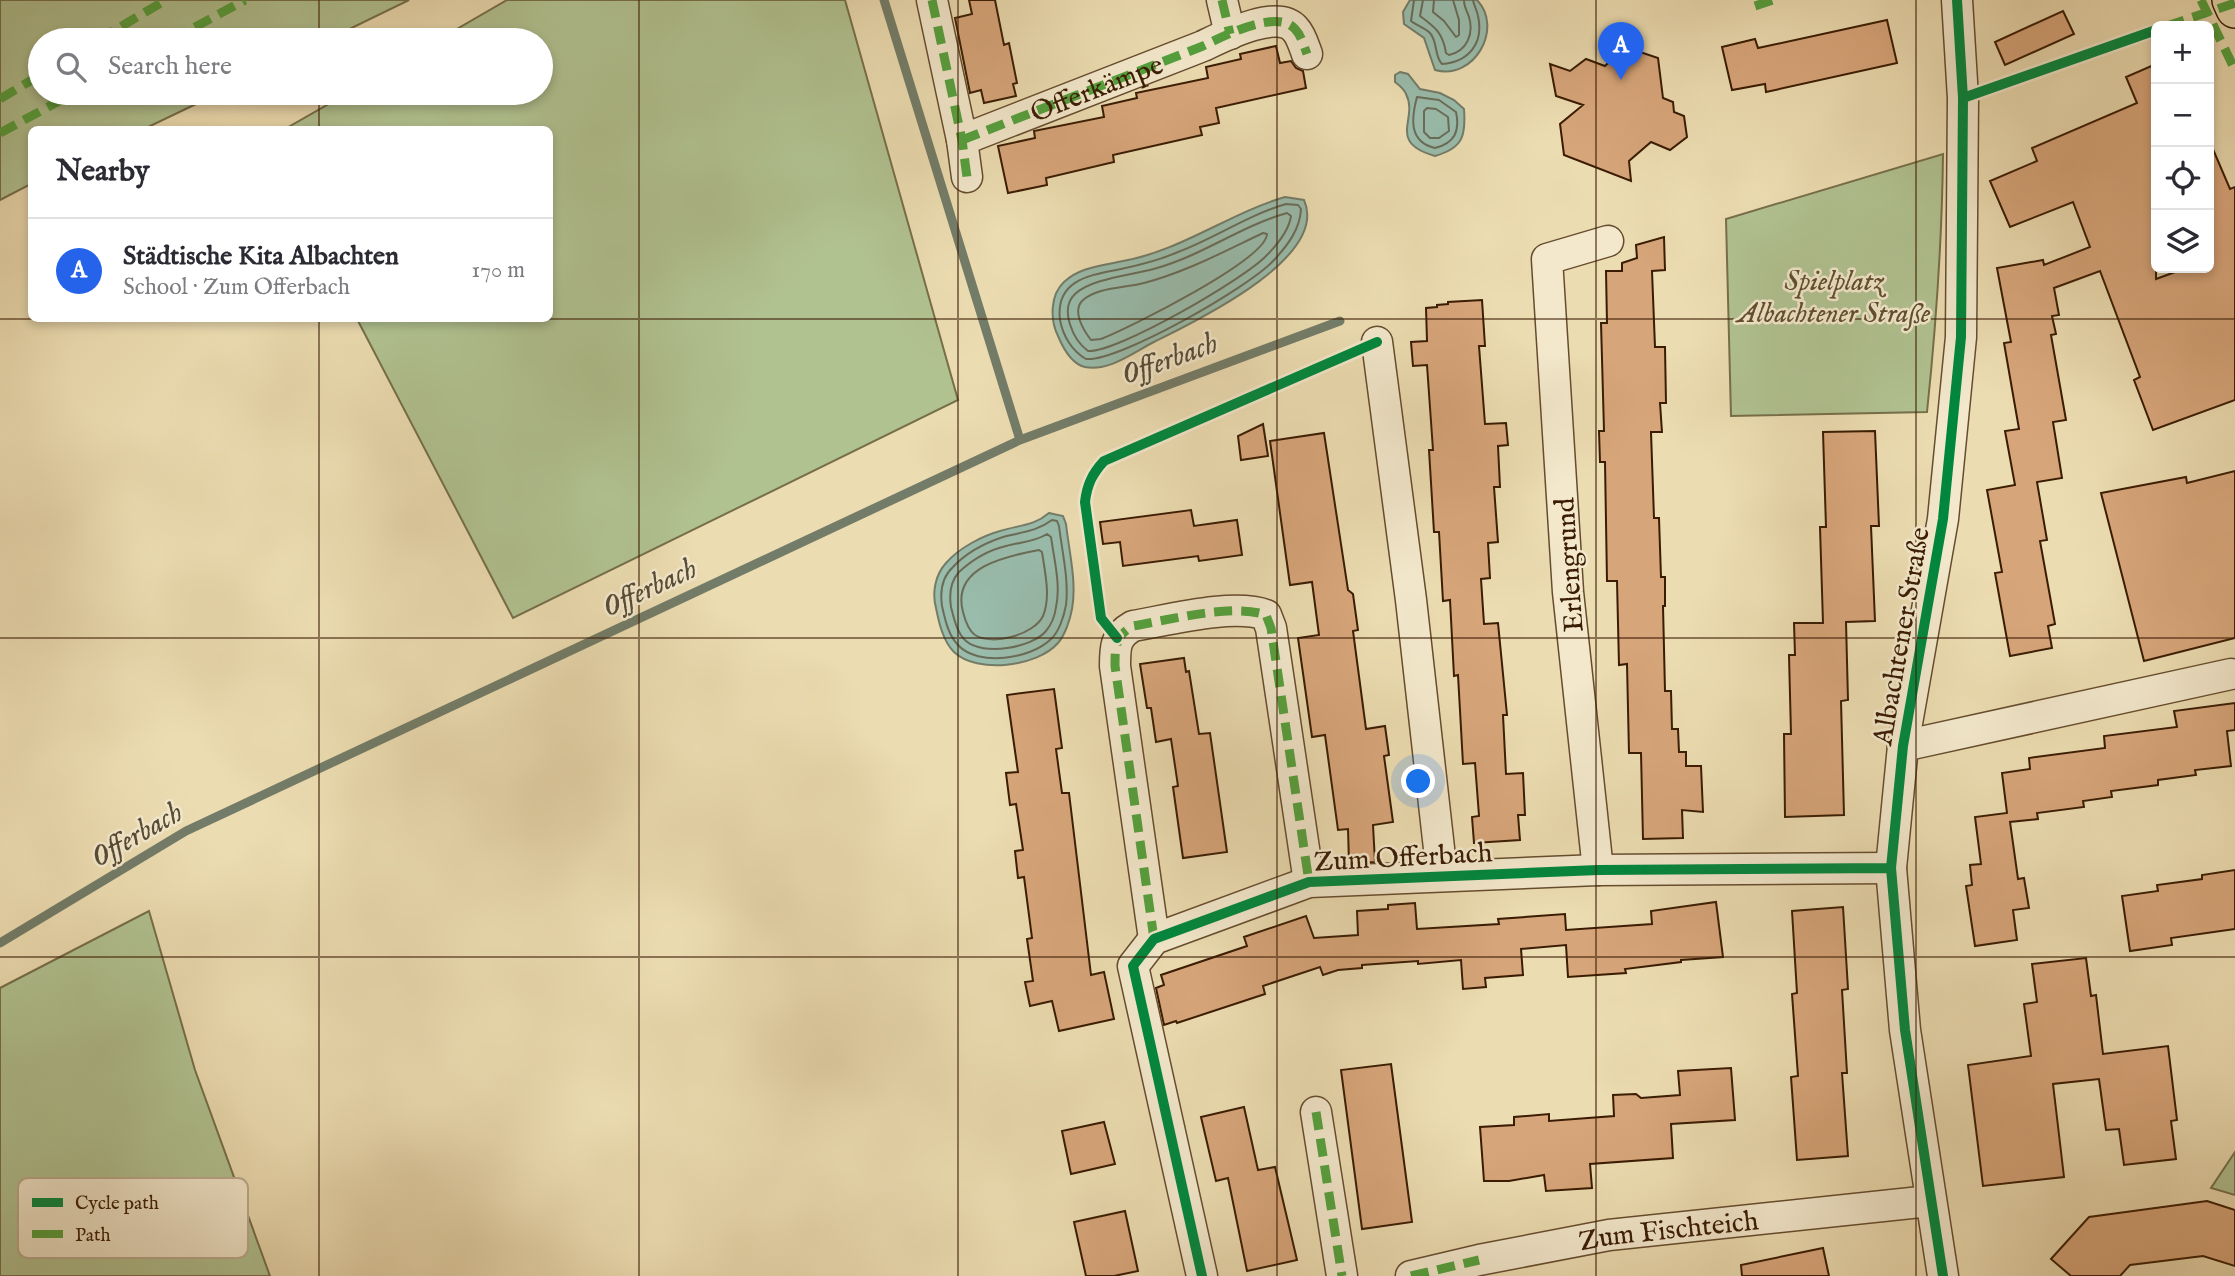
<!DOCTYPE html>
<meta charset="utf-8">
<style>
:root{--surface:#fff;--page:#f2f2f3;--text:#2b2b33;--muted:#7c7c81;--line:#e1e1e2;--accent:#2563eb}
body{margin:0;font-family:"IM FELL English",serif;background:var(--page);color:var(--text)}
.controls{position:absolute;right:21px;top:21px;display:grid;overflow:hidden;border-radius:10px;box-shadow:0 4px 10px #0003}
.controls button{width:63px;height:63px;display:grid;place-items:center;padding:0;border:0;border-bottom:2px solid var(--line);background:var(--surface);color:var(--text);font:35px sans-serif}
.you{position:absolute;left:1419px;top:782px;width:24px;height:24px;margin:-18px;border:5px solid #fff;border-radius:50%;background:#1a73e8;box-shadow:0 0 0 10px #1a73e833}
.badge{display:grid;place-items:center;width:46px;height:46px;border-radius:50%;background:var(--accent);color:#fff;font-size:23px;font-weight:700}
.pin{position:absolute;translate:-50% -58px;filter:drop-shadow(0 2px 4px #0008)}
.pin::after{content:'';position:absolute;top:37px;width:24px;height:21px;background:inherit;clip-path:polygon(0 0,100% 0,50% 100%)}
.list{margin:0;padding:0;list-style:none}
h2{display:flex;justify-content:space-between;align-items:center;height:91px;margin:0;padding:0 28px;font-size:30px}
h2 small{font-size:23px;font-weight:400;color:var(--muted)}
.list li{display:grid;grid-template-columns:46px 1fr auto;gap:21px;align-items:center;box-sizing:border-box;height:105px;padding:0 28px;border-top:2px solid var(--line)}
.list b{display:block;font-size:26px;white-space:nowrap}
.list p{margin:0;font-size:23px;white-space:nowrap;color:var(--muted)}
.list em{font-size:23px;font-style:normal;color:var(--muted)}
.icon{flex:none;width:38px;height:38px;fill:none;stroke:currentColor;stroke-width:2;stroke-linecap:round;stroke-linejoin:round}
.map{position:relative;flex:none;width:2235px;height:1276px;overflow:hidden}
.search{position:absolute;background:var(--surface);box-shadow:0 4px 10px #0003;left:28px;top:28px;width:525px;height:77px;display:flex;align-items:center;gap:18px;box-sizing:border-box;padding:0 24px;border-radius:38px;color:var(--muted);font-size:26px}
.panel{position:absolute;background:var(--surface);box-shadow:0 4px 10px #0003;left:28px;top:126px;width:525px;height:196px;border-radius:10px}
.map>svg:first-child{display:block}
.green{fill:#b1c291;stroke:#766f4a;stroke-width:2}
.water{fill:#99bcac;stroke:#737c68;stroke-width:2}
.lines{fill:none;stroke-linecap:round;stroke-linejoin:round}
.shore{stroke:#6a6c58;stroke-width:2}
.stream{stroke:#737c68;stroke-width:9}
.building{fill:#d7a57a;stroke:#3a1c03;stroke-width:2}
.minor-casing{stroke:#664c2e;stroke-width:33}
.major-casing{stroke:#3a1c03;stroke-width:40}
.minor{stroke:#f3e8cc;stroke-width:30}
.major{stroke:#ecdcb1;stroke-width:37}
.quiet{stroke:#54a13d;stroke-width:9;stroke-dasharray:18 9;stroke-linecap:butt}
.cycleway-casing{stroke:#f3e8cc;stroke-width:15}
.cycleway{stroke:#00873e;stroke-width:10}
.grid{fill:none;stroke:#3a1c03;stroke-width:2;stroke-opacity:0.55}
.labels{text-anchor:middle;stroke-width:5;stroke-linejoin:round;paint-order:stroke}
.street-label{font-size:28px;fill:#3a1c03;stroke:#f3e8cc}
.park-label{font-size:28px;font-style:italic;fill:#5e4e2e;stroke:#f3e8cc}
.water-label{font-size:30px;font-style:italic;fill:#564c36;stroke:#f3e8cc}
.key{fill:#f3e8cc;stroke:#bcab90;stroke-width:2}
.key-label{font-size:19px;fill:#3a1c03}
</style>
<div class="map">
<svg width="2235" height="1276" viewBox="0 0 2235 1276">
<rect width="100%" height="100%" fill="#ecdcb1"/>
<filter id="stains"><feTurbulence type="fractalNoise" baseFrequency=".00286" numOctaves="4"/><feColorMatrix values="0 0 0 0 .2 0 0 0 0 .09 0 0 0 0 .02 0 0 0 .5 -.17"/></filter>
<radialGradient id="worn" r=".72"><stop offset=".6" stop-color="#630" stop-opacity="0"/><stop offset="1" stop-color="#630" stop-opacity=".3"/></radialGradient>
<path class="green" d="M0,0h409l-82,40h-287v53h179l-75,36 -112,1 -1,54 -31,16z
M507,0h338l113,400 -445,218 -156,-299 193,-1v-188l-265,-1 63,-36h193v-53h-103z
M1943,154c-1,87 -7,172 -16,258l-196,4 -5,-197z
M149,911l46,159 75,206h-270v-288z
M2235,1152v43l-24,-7z"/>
<path class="water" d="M1410,0h67c27,28 -3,81 -42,70l-11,-32 -20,-14 -1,-12z
M1400,72l8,2 12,15 20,4 14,7 10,9c2,27 -1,39 -29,47 -49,-14 -16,-37 -29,-62 -2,-5 -7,-9 -11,-12v-7z
M1285,197l19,3c26,58 -110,122 -150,142 -20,10 -45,30 -69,25 -13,-3 -22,-19 -27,-31 -8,-16 -8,-41 6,-54 15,-14 35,-16 54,-20 62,-10 109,-48 167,-65z
M1049,513l14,3 3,8c3,27 11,59 6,85 -2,11 -7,26 -14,34 -21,24 -81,31 -104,9 -11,-11 -15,-29 -18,-44 -4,-15 -1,-33 10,-45 13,-15 36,-27 54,-32 19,-6 34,-5 49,-18z"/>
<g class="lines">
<path class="shore" d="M1414,0l-3,21c5,4 14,7 19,12 8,9 4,23 12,31 27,-2 42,-21 36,-48 -1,-6 -4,-10 -5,-16
M1423,0l-3,16c15,11 23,17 26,37l3,2c18,-4 25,-21 20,-38 -2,-6 -5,-10 -5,-17
M1434,0l-1,12 11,9 12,16 3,-2v-15l-6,-20
M1417,97l22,3 17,12c4,19 -1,31 -21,36 -26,-6 -24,-29 -18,-51z
M1427,108l9,1 12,8 1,14 -10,7h-9l-6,-6v-21z
M1286,204l12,1 3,4c-1,20 -13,36 -27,51 -23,26 -155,102 -188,99 -14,-8 -23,-23 -26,-39 -5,-41 31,-45 61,-51 19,-4 39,-9 57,-17 37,-14 70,-37 108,-48z
M1287,213l4,3c-2,14 -14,29 -25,40 -22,23 -149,97 -178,95 -15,-11 -29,-42 -13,-57 17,-16 59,-19 82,-26 46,-13 84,-42 130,-55z
M1263,233l4,1c-1,26 -138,94 -166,105l-10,1c-7,-9 -19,-28 -9,-39 14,-14 44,-13 62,-18 42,-11 79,-31 119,-50z
M1052,520l5,1 2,5c3,25 10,54 7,79 -2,11 -7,27 -15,34 -20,20 -73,28 -93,6 -10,-10 -13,-26 -16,-39 -2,-14 0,-29 11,-39 13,-14 32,-24 50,-30 18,-5 33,-5 49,-17z
M1047,534l4,3c3,22 10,48 5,70 -1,8 -5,18 -10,24 -14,17 -63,25 -80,10 -9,-8 -12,-22 -15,-34 -2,-13 -1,-25 8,-35 13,-12 30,-22 47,-26 14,-4 29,-4 41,-12z
M1039,550l3,2c3,21 9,45 1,64 -9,19 -51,30 -68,19 -7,-5 -10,-15 -12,-23 -12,-45 43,-56 76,-62z"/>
<path class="stream" d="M884,0l136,440
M0,943l186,-112 834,-391 320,-119"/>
</g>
<path class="building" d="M969,0h26l9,45 5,-2 8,40 -4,1 3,12 -32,7 -3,-13 -11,3 -15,-75 17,-4z
M2063,11l11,23 -69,31 -10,-23z
M1887,20l10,43 -131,29 -1,-8 -33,6 -10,-43 33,-8 3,9z
M1276,46l4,17 11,-2 5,7 7,3 3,17 -90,20 3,15 -19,4 2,8 -89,20 1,7 -68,16 1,7 -39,8 -10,-47 37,-8 -1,-7 70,-14 -2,-11 35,-8 -1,-5 72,-15 -2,-11 35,-8 -1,-5z
M1637,51l21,7 5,40 10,4 1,10 10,4 3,21 -17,13 -19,-8 -22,19 2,20 -67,-26 -4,-31 23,-19 -27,-9 -6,-32 20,7 16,-12 19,7 7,-7 10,4z
M2156,64v215l30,-11h23v-128l21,49 5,-2v213l-82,30 -19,-50 6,-3 -40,-106 -46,17 5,27 -7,1 4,18 -5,1 15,85 -13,2 9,56 -25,4 10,58 -7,1 15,83 -7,2 4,22 -42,8 -15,-83 7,-1 -15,-82 28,-5 -10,-54 14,-2 -15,-86 7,-1 -14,-74 46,-8 1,5 46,-18 -17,-45 -63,25 -20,-46 47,-20 -5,-13 105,-45 -11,-26z
M1664,237l1,33 -13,1 3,76h10l1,56h-6l2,29h-11l3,86h5l2,59h4v29h-2l2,85h6l1,38h6l1,23h7v14h15l2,46 -21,-2 1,28 -40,1 -2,-86h-12l-2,-89 -8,1 -2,-84h-10l-2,-119h-5l-1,-31h5l-3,-108h6l-1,-52h16v-8l15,-5 -1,-13z
M1482,300l3,46h-6l6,78 21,-1 2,22 -10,1 2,41h-6l4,55 -10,1 2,35 -9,1 3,45 14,-1 9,92h-4l3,59 17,-1 2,42h-7l2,25 -46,3 -2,-26 7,-1 -4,-53 -12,1 -5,-89 -4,1 -4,-76 -7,1 -4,-69h-5l-5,-82h4l-6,-85 -14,1 -2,-24 16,-1 -1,-33 11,-1v-2l11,-1v-2z
M1263,424l5,32 -27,4 -3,-24z
M1875,431l4,95h-8l4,95 -29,1 2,78 -7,1 3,114 -59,2 -1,-83h7l-2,-79h6l-1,-32h29l-3,-96h6l-3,-95z
M1324,433l24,157 5,4 5,36 -5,1 13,98 19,-3 4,29 -5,1 9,66 -20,3 2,37 -26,1 -1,-34 -10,1 -13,-95 -13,2 -14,-99 21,-3 -7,-53 -22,3 -20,-144z
M2235,471v167l-91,23 -43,-168 85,-16 1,6z
M1191,510l3,16 43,-6 5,35 -43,6 -1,-5 -75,10 -3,-24 -17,2 -3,-22z
M1184,658l2,14 3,-1 10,63 11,-1 17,119 -44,6 -10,-71 5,-1 -7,-47 -15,3 -5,-34h-4l-7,-44z
M1054,689l8,59 -6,1 6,44h7l22,182 13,-3 10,47 -55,12 -7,-30 -22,5 -5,-24 8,-1 -6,-42 5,-1 -8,-61 -6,1 -3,-27 8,-1 -7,-46 -6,1 -4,-32 12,-1 -11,-77z
M2235,703v27l-8,1 4,35 -36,4 1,5 -38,5v5l-47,6 1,6 -29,4 1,6 -47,6 1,6 -28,3 8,57 6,-1 5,30 -16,2 4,30 -42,6 -9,-60 6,-1 -2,-20 11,-1 -6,-47 32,-4 -5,-40 28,-4 -1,-11 76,-10 -1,-12 73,-9 -3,-16z
M2235,870v59l-64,9 1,7 -42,6 -8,-55 36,-5 -1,-6 45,-6v-4z
M1716,902l7,55 -42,3v2l-56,7 1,4 -58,4 -2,-32 -45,4 2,26 -38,3 1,9 -23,2 -2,-29 -43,4v-3l-56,4v3l-24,2 -15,5 -3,-8 -57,19 2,8 -88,29 -1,-2 -12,4 -8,-37 8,-3 -3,-10 86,-29 -3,-9 62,-21 8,22 44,-3 -1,-24 31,-2v-4l27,-2 2,26 82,-5 -1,-5 67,-5 1,16 86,-6 -1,-13z
M1843,907l5,82 -6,1 5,83h-5l6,83 -51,4 -6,-83 7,-1 -6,-82 5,-1 -5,-82z
M2086,958l5,38 5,-1 7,59 65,-8 9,74 -6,1 5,38 -52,6 -5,-36 -13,1 -7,-51 -46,5 11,93 -81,9 -15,-121 63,-9 -7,-52 13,-2 -5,-38z
M1391,1064l21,158 -50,7 -21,-159z
M1731,1068l4,52 -64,4 2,34 -83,6 2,24 -46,3 -2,-16 -35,6h-25l-4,-54 34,-2v-8l35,-3v7l65,-5 -1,-21 23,-1 5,4 39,-3 -2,-24z
M1244,1107l14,63 17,-3 22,93 -50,11 -19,-93 -12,3 -15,-64z
M1104,1122l11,42 -44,10 -9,-43z
M2207,1201l28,9v56l-32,-10 -73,9 -10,11h-49l-20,-17 38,-42z
M1125,1211l13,60 -24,5h-28l-12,-54z
M1823,1248l6,28h-87l-1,-11z"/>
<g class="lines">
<g class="minor-casing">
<g id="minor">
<path d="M932,0l30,140 5,37"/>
<path d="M1222,0l8,34"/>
<path id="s1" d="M962,140l241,-94c19,-9 74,-38 92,-17 6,6 9,17 12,25"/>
<path d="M1377,342l34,258 31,275"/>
<path d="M1903,746l328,-72"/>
<path d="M1598,870l-30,-278 -21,-333 61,-18"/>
<path d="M1154,939l-39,-273c0,-19 0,-30 18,-40 36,-6 100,-23 133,-11l5,13 38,254"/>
<path d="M1316,1112l26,164"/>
<path d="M1202,1276l-69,-310 21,-27 155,-57 289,-12 293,-2"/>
<path id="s2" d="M1411,1276l68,-16 130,-25 321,-34"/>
<path d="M1943,1276l-38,-246 -14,-162 12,-122 40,-227 18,-182 2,-239 -6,-98"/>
</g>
</g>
<g class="major-casing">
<path id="major" d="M2231,0l4,9"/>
</g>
<use href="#minor" class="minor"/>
<use href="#major" class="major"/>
<path class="quiet" d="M932,0l30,140 5,37
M1222,0l8,34
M2201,0l34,70
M1755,6l18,-6
M2167,26l68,-23
M98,40l68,-40
M171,40l74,-40
M0,99l40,-24
M0,133l74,-40
M962,140l241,-94c19,-9 74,-38 92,-17 6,6 9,17 12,25
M1154,939l-39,-273c0,-19 0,-30 18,-40 36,-6 100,-23 133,-11l5,13 38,254
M1316,1112l26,164
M1411,1276l68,-16"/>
<g class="cycleway-casing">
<path id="cycleway" d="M1963,98l193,-68
M1117,638l-16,-20 -16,-116c2,-17 7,-28 19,-41l273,-119
M1202,1276l-69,-310 21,-27 155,-57 289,-12 293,-2
M1943,1276l-38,-246 -14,-162 12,-122 40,-227 18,-182 2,-239 -6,-98"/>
</g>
<use href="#cycleway" class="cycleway"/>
</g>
<path class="grid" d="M319,0v40M639,0v1276M958,0v1276M1277,0v1276M1596,0v1276M1916,0v1276M319,93v37M319,318v958M0,319h2235M0,638h2235M0,957h2235"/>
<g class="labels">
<g class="street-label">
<text dy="10" stroke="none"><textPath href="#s1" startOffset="144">Offerkämpe</textPath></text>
<text transform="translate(1568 565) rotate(-94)" y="10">Erlengrund</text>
<text transform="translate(1900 636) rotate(-80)" y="10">Albachtener Straße</text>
<text transform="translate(1403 856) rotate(-3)" y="10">Zum Offerbach</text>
<text dy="10" stroke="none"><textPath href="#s2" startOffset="262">Zum Fischteich</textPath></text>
</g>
<g class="park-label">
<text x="1834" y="290">Spielplatz<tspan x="1834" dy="32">Albachtener Straße</tspan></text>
</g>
<g class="water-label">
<text transform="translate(1169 358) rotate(-20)" y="10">Offerbach</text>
<text transform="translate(649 587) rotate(-25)" y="10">Offerbach</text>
<text transform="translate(136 834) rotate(-30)" y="10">Offerbach</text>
</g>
</g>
<rect x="18" y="1178" width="230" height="80" rx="10" class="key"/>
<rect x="32" y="1198" width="31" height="9" fill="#00873e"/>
<rect x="32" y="1230" width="31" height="8" fill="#54a13d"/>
<g class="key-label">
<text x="75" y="1209">Cycle path</text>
<text x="75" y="1241">Path</text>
</g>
<rect width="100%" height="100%" filter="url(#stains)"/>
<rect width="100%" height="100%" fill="url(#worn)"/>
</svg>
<div class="controls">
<button>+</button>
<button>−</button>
<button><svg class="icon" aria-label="locate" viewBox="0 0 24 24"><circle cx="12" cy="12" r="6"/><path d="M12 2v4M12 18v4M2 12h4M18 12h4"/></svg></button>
<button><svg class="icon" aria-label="layers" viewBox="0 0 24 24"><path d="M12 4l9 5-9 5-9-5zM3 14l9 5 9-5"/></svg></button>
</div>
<div class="you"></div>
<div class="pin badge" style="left:1621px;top:80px">A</div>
<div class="search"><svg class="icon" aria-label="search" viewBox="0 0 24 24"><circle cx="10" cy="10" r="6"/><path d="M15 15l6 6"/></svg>Search here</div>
<section class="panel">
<h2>Nearby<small></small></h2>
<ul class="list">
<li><span class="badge">A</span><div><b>Städtische Kita Albachten</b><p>School · Zum Offerbach</p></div><em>170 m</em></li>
</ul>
</section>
</div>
